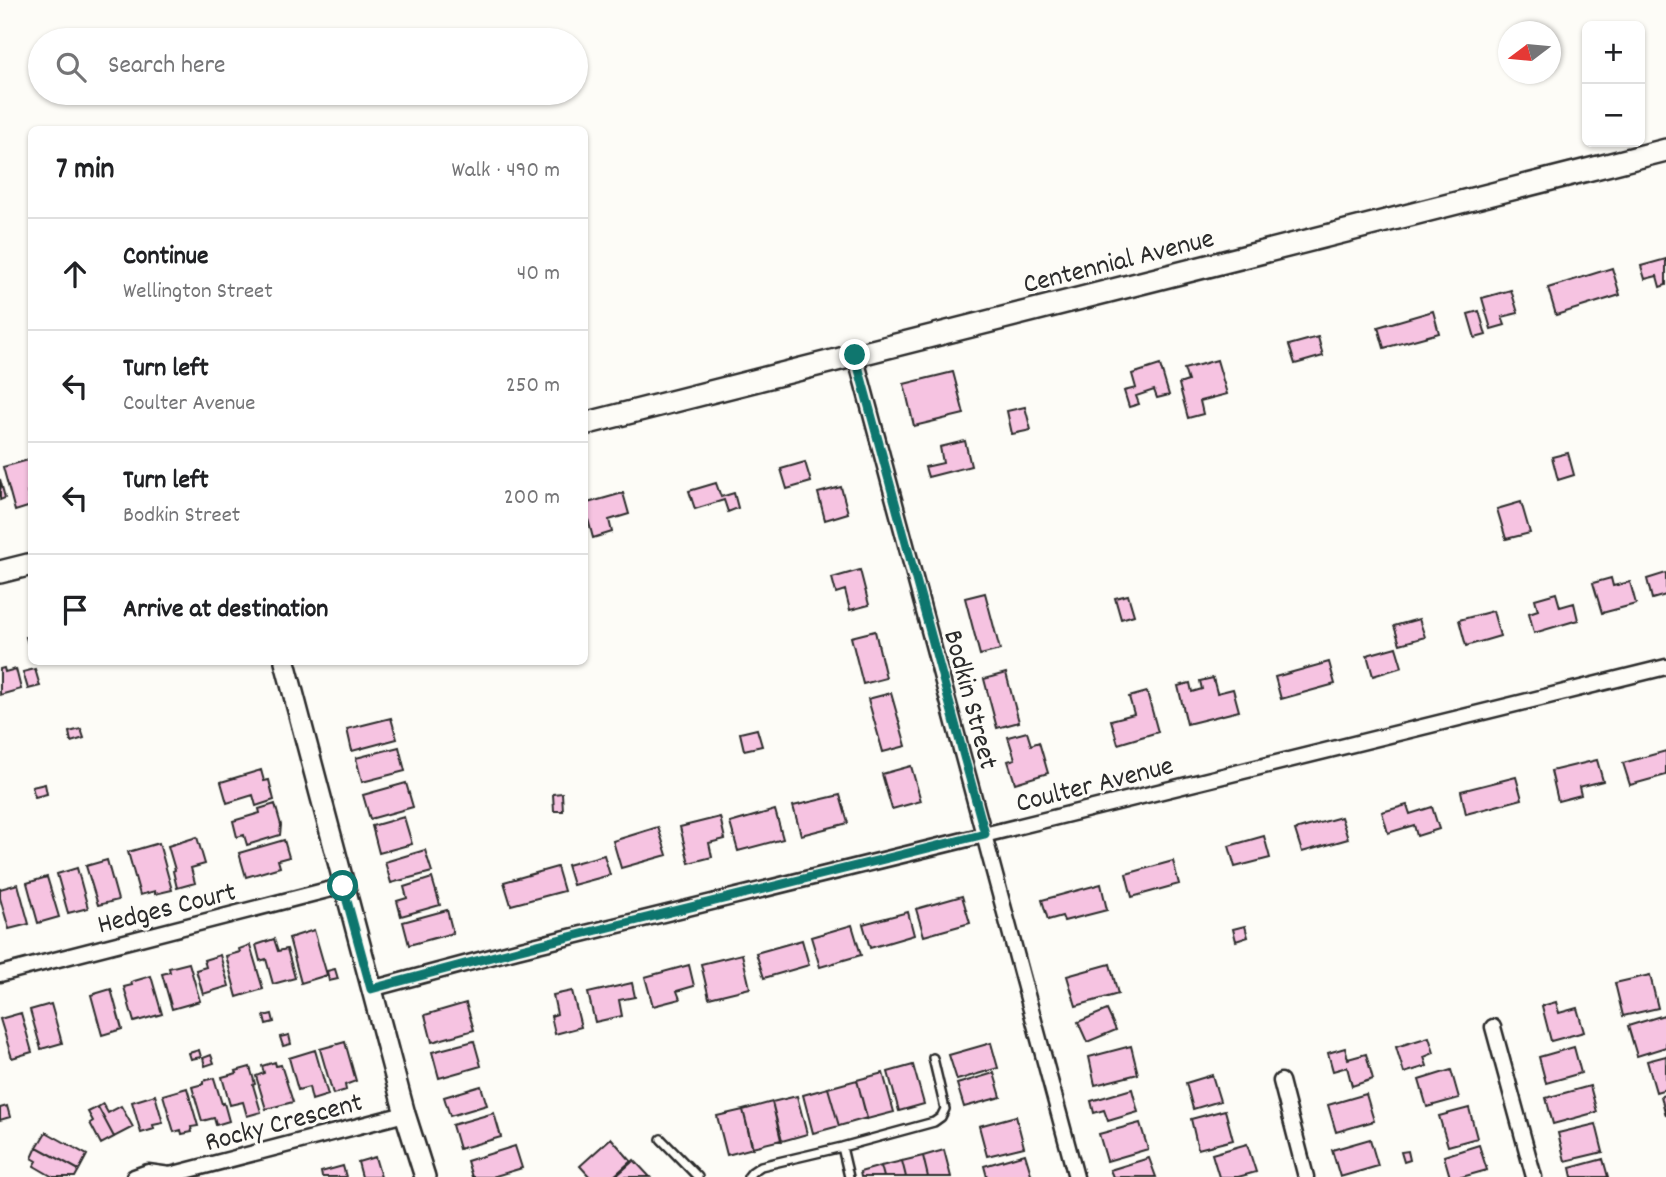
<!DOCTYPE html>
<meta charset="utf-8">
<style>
:root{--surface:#fff;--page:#f6f6f6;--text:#202124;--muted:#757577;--line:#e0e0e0}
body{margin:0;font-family:Dekko,sans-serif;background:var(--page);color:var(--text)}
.controls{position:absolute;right:21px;top:21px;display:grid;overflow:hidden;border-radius:10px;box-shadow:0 2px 5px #0004}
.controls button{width:63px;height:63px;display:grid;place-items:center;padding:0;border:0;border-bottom:2px solid var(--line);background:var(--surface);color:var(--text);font:35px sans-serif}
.compass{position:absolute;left:1498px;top:21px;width:63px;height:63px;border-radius:50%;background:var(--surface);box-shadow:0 2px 5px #0004;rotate:254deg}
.stop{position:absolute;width:21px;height:21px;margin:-16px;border:5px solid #0f766e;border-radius:50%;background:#fff}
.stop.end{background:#0f766e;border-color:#fff;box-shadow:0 2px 7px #0008}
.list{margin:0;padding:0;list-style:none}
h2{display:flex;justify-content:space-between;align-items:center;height:91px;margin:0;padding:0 28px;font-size:30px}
h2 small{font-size:23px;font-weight:400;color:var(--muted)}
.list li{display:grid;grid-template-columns:46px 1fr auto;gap:21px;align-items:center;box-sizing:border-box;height:112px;padding:0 28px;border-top:2px solid var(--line)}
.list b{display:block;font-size:26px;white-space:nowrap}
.list p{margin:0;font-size:23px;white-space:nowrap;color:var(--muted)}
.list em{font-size:23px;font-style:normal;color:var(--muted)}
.icon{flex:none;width:38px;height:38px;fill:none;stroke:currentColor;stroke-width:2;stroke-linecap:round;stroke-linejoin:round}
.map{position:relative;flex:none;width:1666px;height:1177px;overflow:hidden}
.search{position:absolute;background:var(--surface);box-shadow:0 2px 5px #0004;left:28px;top:28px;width:560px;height:77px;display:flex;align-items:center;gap:18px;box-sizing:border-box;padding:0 24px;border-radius:38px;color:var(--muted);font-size:26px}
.panel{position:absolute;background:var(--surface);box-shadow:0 2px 5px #0004;left:28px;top:126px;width:560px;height:539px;border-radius:10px}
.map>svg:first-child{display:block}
.building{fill:#f6c3e1;stroke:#2b2b2b;stroke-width:2}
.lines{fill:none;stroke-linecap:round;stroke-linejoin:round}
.service-casing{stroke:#2b2b2b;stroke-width:12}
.minor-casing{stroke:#2b2b2b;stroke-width:19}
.tertiary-casing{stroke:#2b2b2b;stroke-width:24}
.secondary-casing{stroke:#2b2b2b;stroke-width:26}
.service{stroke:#fdfcf7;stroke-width:7}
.minor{stroke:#fdfcf7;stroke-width:14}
.tertiary{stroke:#fdfcf7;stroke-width:19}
.secondary{stroke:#fdfcf7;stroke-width:21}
.route{stroke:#0f766e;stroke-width:9}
.labels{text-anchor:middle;stroke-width:6;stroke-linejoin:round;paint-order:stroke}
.street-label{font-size:28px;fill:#2b2b2b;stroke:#fdfcf7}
</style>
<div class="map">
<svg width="1666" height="1177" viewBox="0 0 1666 1177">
<rect width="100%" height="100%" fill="#fdfcf7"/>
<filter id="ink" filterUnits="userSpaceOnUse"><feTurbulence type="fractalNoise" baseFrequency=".0143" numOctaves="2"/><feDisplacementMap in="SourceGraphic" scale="14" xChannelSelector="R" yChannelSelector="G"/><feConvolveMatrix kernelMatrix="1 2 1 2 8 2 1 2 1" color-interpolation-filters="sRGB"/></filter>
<g filter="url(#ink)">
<path class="building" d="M1666,259v26l-6,2 -3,-11 -12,3 -4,-13z
M1612,268l8,27 -64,20 -8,-27z
M1511,290l7,23 -16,4 3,8 -14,4 -9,-31z
M1433,311l6,22 -55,15 -6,-21z
M1479,311l7,24 -11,3 -7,-24z
M1318,337l5,19 -28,8 -6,-19z
M1217,360l10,34 -27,7 3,13 -15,4 -9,-34 9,-3 -4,-12z
M1160,365l9,30 -12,3 -3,-8 -18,6 3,8 -10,3 -5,-16 12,-3 -4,-14z
M953,372l11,42 -50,12 -10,-42z
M1025,407l6,23 -19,4 -5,-23z
M965,441l6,25 -43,11 -3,-10 18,-4 -3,-16z
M1568,453l6,22 -16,5 -6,-23z
M32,459v32l-5,1 4,14 -16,5 -12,-44z
M805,462l6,20 -24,7 -6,-20z
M0,479l5,19 -5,2z
M716,483l5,14 13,-4 4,15 -10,4 -4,-12 -29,9 -6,-18z
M841,487l7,26 -23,7 -7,-27z
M623,493l6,21 -20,6 3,12 -19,6 -9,-34z
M1521,502l9,31 -24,6 -9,-30z
M860,570l9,35 -19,5 -5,-20 -9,3 -4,-15z
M1666,573v22l-14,4 -5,-20z
M1611,578l2,8 17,-4 6,22 -34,9 -9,-30z
M985,593l15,57 -20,5 -15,-57z
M1556,593l4,14 14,-4 4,17 -44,13 -5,-20 9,-3 -3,-11z
M1128,595l6,20 -13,4 -6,-21z
M1493,611l7,25 -34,10 -7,-26z
M1419,619l6,18 -25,7 -6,-18z
M875,631l11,47 -23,6 -12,-47z
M32,635v23l-6,-21z
M1396,647l6,20 -29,9 -6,-21z
M1329,662l6,22 -54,15 -6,-22z
M4,668l1,4 11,-3 5,20 -21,6v-26z
M35,669l5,17 -12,3 -5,-17z
M1006,673l13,49 -22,6 -13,-49z
M1213,678l4,15 16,-4 6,22 -52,13 -9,-38 12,-3 2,9 10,-3 -2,-8z
M1147,692l11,40 -40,12 -7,-24 23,-6 -5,-17z
M891,693l15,53 -23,6 -15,-53z
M391,718l6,21 -45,12 -5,-22z
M81,729l3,9 -13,4 -2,-10z
M757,729l5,17 -18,4 -4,-17z
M1027,732l4,13 8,-3 9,31 -33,10 -7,-22 7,-2 -7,-22z
M399,747l6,24 -43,11 -6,-24z
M1666,751v24l-36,10 -7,-22z
M1597,760l6,21 -24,6 2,8 -23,6 -7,-30z
M911,766l10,35 -29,8 -10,-35z
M261,770l3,11 5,-1 5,20 -18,6 -3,-11 -26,8 -6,-21z
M1516,777l6,22 -56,15 -5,-23z
M406,783l7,24 -43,12 -7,-24z
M45,784l2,10 -12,3 -3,-10z
M562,793l1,18h-9l-1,-17z
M840,795l8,28 -47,12 -8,-29z
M275,804l6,21 -1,10 -33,10 -3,-10 -7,2 -4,-16 27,-8 -1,-4z
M1407,805l3,9 22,-7 7,22 -22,7 -3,-11 -26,8 -6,-21z
M775,810l8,29 -45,12 -8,-28z
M404,817l8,27 -33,9 -7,-27z
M720,817l5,22 -16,4 3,14 -23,6 -9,-36z
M1341,817l7,22 -46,13 -7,-22z
M658,827l9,28 -46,13 -8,-27z
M1264,836l6,22 -35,9 -6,-21z
M197,837l8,27 -14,4 4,15 -18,5 -4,-17 2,-1 -7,-24z
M284,840l5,17 -11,3 2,7 -34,10 -7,-24z
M159,843l13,47 -17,4v-3l-15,4 -12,-43z
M425,850l7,22 -41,11 -6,-21z
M604,855l6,20 -37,10 -6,-20z
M107,860l11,40 -20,5 -12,-39z
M1173,861l6,23 -47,13 -6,-23z
M557,867l7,24 -53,14 -7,-23z
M77,868l11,40 -20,5 -11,-39z
M47,877l12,40 -21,6 -11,-40z
M432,878l8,27 -39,11 -4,-15 10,-3 -3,-11z
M18,884l11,40 -20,5 -9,-31v-9z
M1101,884l6,26 -43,11 -2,-5 -14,4 -6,-20z
M962,896l8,27 -46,13 -8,-27z
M447,910l6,23 -44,12 -6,-23z
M908,912l6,23 -44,13 -7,-24z
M852,925l9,30 -41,12 -9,-30z
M1245,926l3,11 -12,4 -3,-12z
M314,930l13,45 -26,8 -12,-45z
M274,939l4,12 9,-2 8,29 -22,6 -7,-25 -6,2 -4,-16z
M802,940l7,25 -45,13 -8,-25z
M250,945l13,44 -26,8 -11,-41 14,-4 -1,-3z
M742,954l8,34 -41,10 -8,-34z
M220,955l9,31 -26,8 -7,-24 10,-3 -2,-7z
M189,963l11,38 -28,8 -10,-35 8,-2 -1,-4z
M1110,964l8,30 -42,12 -9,-30z
M689,965l5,21 -17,5 3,8 -27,7 -8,-29z
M335,969l3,10 -9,2 -2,-10z
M1650,975l8,33 -35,8 -8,-33z
M151,976l11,38 -28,8 -10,-35 8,-2 -1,-3z
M632,983l3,14 -16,3 3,16 -27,6 -7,-29z
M111,989l11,40 -20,6 -11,-40z
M572,991l9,36 -26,7 -4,-18 6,-2 -4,-19z
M1556,1002l3,11 18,-5 7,24 -33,9 -9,-35z
M466,1003l8,27 -42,12 -7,-27z
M51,1004l11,39 -21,6 -11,-39z
M1107,1010l9,20 -29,12 -9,-20z
M21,1013l11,39 -20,6 -12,-39z
M272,1014l2,8 -8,2 -2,-8z
M1664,1015l2,6v26l-29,9 -9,-30z
M289,1035l2,9 -8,2 -3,-9z
M1429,1037l5,16 -10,4 3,9 -23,7 -8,-26z
M474,1041l7,25 -42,12 -7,-26z
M345,1042l11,39 -11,4 1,5 -13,4 -13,-45z
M991,1043l7,25 -41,12 -8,-25z
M1131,1046l7,28 -43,11 -6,-28z
M1574,1047l7,26 -35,10 -7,-26z
M1345,1048l3,11 18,-5 7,25 -21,7 -5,-19 -14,4 -5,-18z
M199,1050l2,7 -10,2 -2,-6z
M315,1050l13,45 -16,5 -3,-13 -11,3 -9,-32z
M211,1055l3,8 -9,3 -2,-8z
M1666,1056v33l-10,3 -9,-31z
M275,1062l1,4 5,-1 12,37 -27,7 -10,-33 8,-3 -2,-7z
M913,1065l11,39 -25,7 -11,-39z
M250,1067l5,17 -2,1 8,27 -14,4 -4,-14 -13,3 -8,-28 15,-4 -1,-2z
M1451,1070l8,28 -32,9 -8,-27z
M883,1073l11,39 -27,7 -10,-39z
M994,1073l7,24 -37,10 -7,-23z
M1212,1075l8,26 -27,8 -7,-26z
M214,1078l8,26 2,-1 5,18 -13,4 -2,-7 -12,3 -10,-34 11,-3v-3z
M857,1080l10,38 -28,8 -11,-38z
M481,1086l6,19 -37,11 -6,-19z
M1590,1086l7,26 -44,12 -7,-26z
M187,1088l11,38 -7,1 1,5 -10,2 -1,-4 -7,2 -11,-37z
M828,1088l11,38 -26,7 -10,-38z
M1132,1089l6,23 -30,9 -4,-11 -10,3 -3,-12z
M1366,1094l8,27 -38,11 -8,-27z
M155,1095l8,28 -10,2 1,4 -13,4 -9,-31z
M1666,1095v21l-5,-20z
M797,1096l10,38 -25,7 -10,-39z
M772,1102l9,38 -29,7 -9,-37z
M103,1104l5,9 13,-7 12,21 -19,10 -16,-30z
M7,1106l3,11 -10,3v-12z
M98,1107l16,30 -13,7 -11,-21 3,-2 -5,-9z
M1469,1108l8,30 -29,8 -9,-30z
M743,1110l10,38 -26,7 -10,-39z
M1225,1110l8,30 -35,9 -7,-30z
M494,1113l7,24 -42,12 -7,-24z
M1016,1116l8,31 -37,9 -8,-30z
M1140,1123l8,26 -41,12 -8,-27z
M1596,1124l7,28 -38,9 -7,-28z
M46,1132l41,23 -8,15 -42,-23z
M611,1138l20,23 -18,16h-23l-10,-11z
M1370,1139l8,27 -38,11 -8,-27z
M1247,1144l9,28 -18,5h-19l-7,-23z
M1479,1145l8,25 -25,7h-12l-6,-21z
M515,1146l7,22 -30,9h-20l-5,-16z
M37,1147l42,23 -4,7h-22l-19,-11 3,-5 -5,-3z
M944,1150l7,27h-23l-5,-21z
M1408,1151l2,9 -6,2 -3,-10z
M1025,1154l7,23h-45l-3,-11z
M923,1156l5,21h-22l-4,-16z
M375,1157l6,20h-19l-4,-15z
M1149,1158l7,19h-43l-3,-7z
M1603,1159l5,18h-36l-2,-9z
M634,1160l16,17h-35l17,-15z
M902,1161l4,16h-22l-3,-11z
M343,1166l3,11h-24l-1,-5z
M881,1166l3,11h-23l-1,-5z"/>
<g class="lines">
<g class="service-casing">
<path id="service" d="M661,1139l37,38
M842,1147l7,30
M748,1177l4,-5 9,-6 81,-19 92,-25 7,-5 4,-8 -12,-51"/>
</g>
<g class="minor-casing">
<path id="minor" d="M855,355l221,822
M0,974l343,-88
M371,989l146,-39 1149,-283
M1493,1027l41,150
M1281,1081l25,96
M134,1177l14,-5 22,3 235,-61"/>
</g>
<g class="tertiary-casing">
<path id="tertiary" d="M285,662l120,452 20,63"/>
</g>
<g class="secondary-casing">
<path id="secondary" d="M584,424l1082,-274
M0,572l32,-8"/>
</g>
<use href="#service" class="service"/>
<use href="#minor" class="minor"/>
<use href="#tertiary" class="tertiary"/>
<use href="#secondary" class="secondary"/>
</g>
</g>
<g class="lines" filter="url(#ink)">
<path class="route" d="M343,886l28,103 146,-39 468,-116 -130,-479"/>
</g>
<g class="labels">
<g class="street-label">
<text transform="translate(1118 259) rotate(-14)" y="10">Centennial Avenue</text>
<text transform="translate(973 699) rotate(75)" y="10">Bodkin Street</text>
<text transform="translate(1094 782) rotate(-14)" y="10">Coulter Avenue</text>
<text transform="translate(166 906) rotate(-14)" y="10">Hedges Court</text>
<text transform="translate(283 1120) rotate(-15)" y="10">Rocky Crescent</text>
</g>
</g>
</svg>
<div class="controls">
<button>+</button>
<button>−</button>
</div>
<svg class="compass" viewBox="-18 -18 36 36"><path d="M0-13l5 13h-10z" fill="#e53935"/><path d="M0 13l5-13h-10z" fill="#757577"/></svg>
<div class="stop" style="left:343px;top:886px"></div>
<div class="stop end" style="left:855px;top:355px"></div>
<div class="search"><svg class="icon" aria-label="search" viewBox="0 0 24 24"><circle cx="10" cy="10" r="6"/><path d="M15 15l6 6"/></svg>Search here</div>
<section class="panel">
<h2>7 min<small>Walk · 490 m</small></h2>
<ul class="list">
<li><svg class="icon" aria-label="ahead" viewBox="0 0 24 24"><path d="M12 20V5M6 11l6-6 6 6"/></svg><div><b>Continue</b><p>Wellington Street</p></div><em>40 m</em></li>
<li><svg class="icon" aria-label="left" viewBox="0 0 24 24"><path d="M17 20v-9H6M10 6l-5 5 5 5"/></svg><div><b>Turn left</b><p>Coulter Avenue</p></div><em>250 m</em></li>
<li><svg class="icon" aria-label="left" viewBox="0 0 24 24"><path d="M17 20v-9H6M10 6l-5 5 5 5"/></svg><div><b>Turn left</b><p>Bodkin Street</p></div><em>200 m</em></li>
<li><svg class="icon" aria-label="arrive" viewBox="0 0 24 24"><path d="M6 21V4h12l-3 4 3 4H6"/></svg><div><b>Arrive at destination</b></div></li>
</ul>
</section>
</div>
